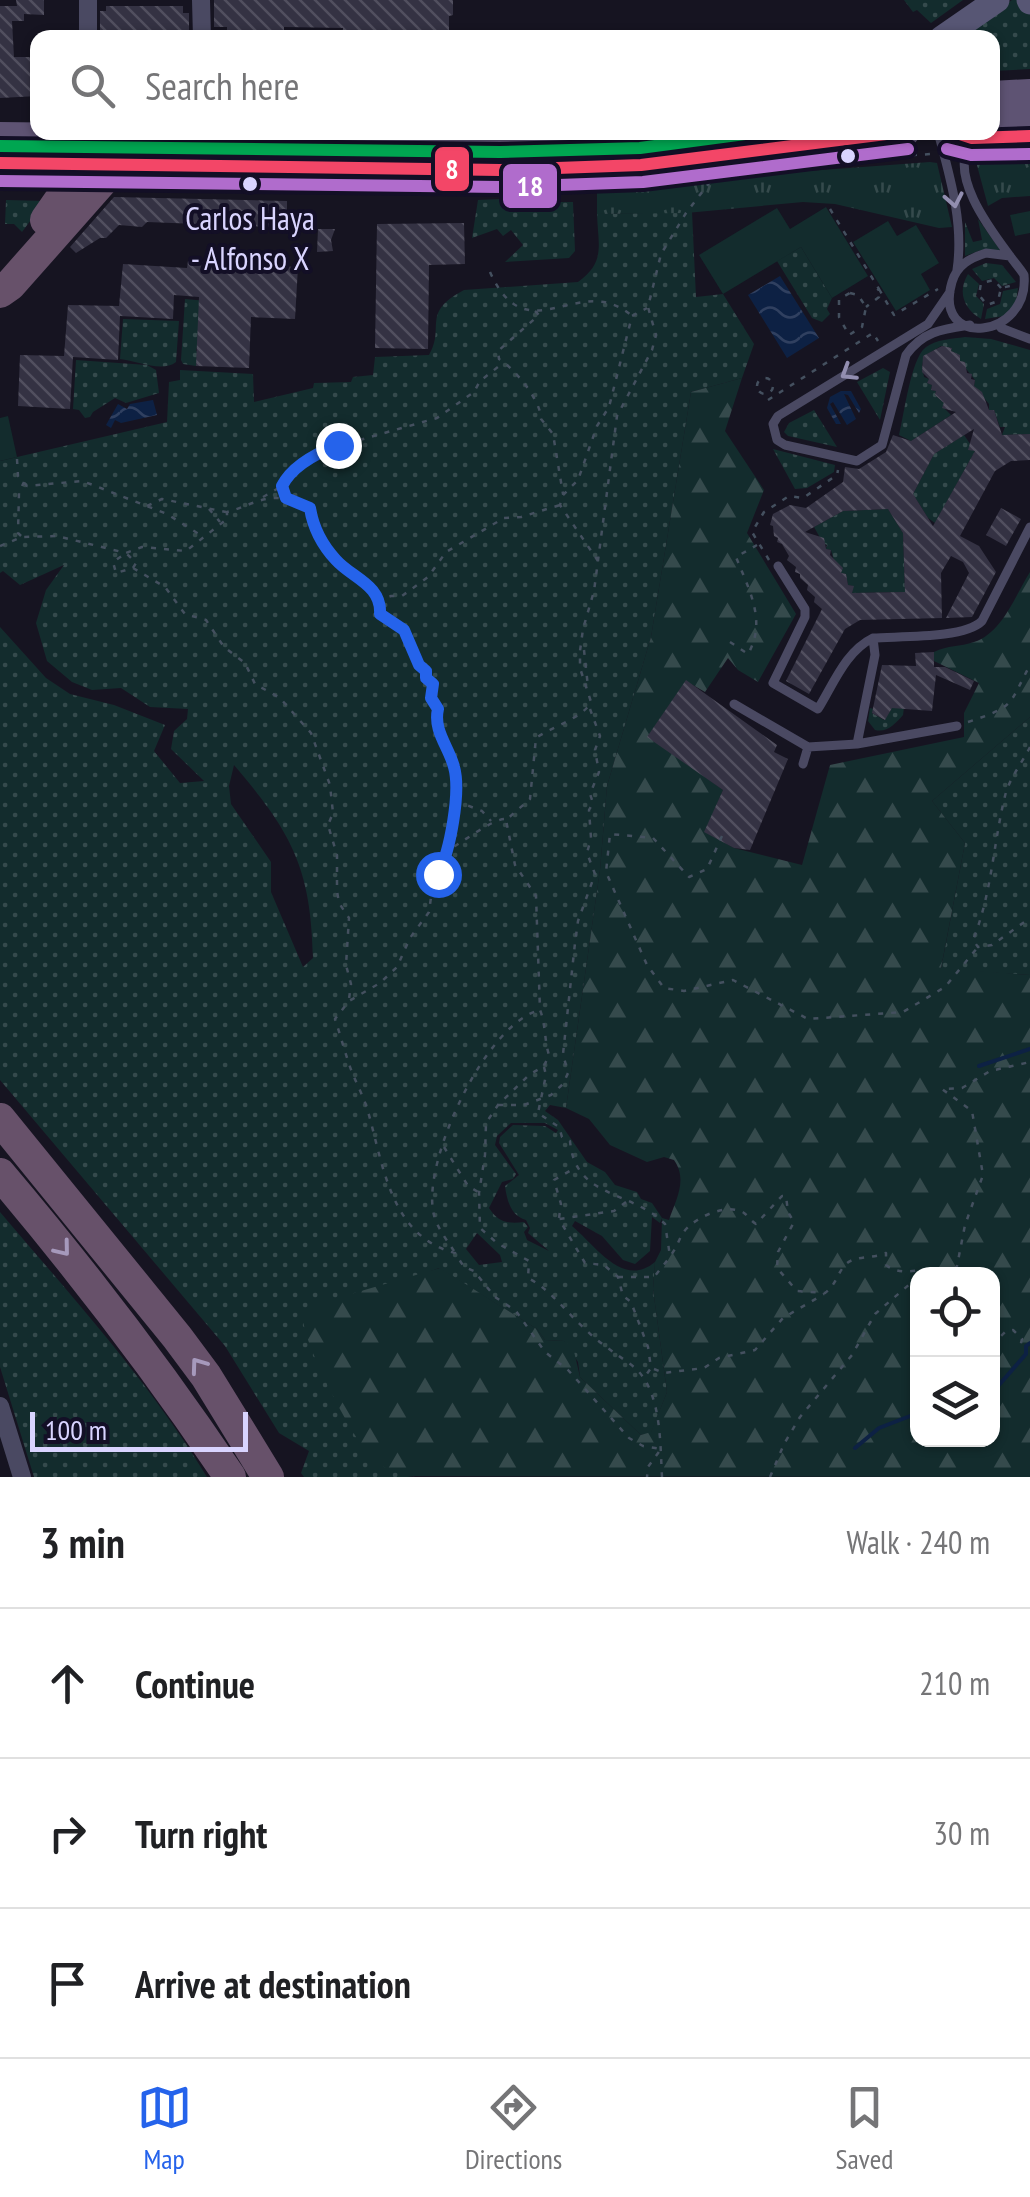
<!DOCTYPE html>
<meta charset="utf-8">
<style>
:root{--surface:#fff;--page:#f2f2f2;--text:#202124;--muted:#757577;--line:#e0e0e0;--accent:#2563eb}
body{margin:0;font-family:"PT Sans Narrow",sans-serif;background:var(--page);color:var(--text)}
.controls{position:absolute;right:30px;bottom:30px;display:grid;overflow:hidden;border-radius:20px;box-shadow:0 2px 8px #0004}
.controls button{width:90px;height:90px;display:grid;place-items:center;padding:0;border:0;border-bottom:2px solid var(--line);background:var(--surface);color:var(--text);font:50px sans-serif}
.scale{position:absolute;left:30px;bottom:25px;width:218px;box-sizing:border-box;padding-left:10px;border:5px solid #d9d4ff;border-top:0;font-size:28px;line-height:35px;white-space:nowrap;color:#d9d4ff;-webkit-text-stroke:8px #130f26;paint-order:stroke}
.stop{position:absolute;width:30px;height:30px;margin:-22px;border:8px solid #2563eb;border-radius:50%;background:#fff}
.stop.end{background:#2563eb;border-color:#fff;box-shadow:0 2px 10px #0008}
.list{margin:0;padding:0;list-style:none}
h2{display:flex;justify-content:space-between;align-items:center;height:130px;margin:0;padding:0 40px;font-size:42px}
h2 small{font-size:32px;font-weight:400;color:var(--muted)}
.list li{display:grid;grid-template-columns:65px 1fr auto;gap:30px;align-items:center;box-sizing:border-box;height:150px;padding:0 40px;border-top:2px solid var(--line)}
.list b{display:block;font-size:38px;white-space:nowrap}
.list em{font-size:32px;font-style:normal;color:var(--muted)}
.icon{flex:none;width:55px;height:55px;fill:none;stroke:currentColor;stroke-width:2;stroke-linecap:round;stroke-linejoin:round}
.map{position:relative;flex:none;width:1030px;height:1477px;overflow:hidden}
.search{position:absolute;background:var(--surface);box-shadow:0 2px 8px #0004;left:30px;right:30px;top:30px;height:110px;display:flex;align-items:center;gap:25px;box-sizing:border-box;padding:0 35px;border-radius:20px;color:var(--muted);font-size:38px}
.sheet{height:580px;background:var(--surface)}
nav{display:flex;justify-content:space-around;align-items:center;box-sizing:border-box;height:140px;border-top:2px solid var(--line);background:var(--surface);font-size:28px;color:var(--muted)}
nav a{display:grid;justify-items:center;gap:5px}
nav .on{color:var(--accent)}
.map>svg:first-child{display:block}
.grass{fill:url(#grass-dots);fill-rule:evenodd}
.forest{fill:url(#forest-firs);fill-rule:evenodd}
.park{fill:url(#park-tufts)}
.pitch{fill:#132c2d}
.water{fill:url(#water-waves)}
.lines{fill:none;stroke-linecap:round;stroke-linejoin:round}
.stream{stroke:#0d2144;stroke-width:4}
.building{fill:url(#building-back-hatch);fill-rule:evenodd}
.path{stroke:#44505f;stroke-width:2.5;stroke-dasharray:5 8;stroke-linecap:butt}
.lane{stroke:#4a4962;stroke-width:9}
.street{stroke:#4a4962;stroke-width:18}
.secondary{stroke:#575674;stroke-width:25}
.primary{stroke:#5e5373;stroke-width:28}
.highway{stroke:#67516a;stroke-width:32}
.bus-1-casing{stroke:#130f26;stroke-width:20}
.bus-2-casing{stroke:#130f26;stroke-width:20}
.bus-3-casing{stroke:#130f26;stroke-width:20}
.bus-1{stroke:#f34667;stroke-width:12}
.bus-2{stroke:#b06ccc;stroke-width:12}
.bus-3{stroke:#00a651;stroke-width:12}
.oneway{stroke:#928eb0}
.oneway2{stroke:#a699bc}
.route{stroke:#2563eb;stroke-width:12}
.bus-dot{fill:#d9d4ff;stroke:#130f26;stroke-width:4}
.labels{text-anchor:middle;stroke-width:8;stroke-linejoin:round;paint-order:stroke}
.bus-label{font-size:32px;fill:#d9d4ff;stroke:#130f26}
.line-badge{stroke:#130f26;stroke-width:4}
.badge-label{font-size:28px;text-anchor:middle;font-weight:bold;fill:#fff}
</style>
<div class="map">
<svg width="1030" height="1477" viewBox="0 0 1030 1477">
<defs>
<pattern id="grass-dots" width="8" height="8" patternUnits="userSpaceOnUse" patternTransform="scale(2.5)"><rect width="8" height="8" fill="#132c2d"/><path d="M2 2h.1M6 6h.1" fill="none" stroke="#354a4c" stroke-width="1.8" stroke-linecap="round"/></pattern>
<pattern id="forest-firs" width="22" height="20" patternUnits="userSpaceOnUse" patternTransform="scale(2.5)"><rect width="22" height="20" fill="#132c2d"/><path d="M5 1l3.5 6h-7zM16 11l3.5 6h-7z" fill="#354a4c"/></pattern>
<pattern id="park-tufts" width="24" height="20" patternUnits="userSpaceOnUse" patternTransform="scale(2.5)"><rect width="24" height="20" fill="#132c2d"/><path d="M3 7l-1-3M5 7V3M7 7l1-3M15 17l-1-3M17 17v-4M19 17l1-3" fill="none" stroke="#354a4c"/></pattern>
<pattern id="water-waves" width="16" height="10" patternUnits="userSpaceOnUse" patternTransform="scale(2.5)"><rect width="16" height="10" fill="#0d2144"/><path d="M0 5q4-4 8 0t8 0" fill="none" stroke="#304060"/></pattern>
<pattern id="building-back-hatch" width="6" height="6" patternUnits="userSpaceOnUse" patternTransform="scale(2.5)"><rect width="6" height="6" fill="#343243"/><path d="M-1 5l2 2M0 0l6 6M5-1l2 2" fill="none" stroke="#514f5f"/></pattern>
</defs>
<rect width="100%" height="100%" fill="#161421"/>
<path class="grass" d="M904,0h59l-32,23 -14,-13 -4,2z
M1012,0h10l8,12v57l-37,2 -1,-33h-34z
M530,188l15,14h28l2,49 -6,7 -64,4 18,-17 -12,-15 -8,6 -6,-7 -25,9 6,-38 23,-1z
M6,200l39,1 -23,31 -8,-8h-9z
M692,212l4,85 27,-3 31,50 -12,34 -51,14 -40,245 -44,149 -7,84 -34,238 -16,-3 -5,6 13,9 29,42 18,10 10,13 22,7 4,7 11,4 10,15 -2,5 -8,-6 -2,34 -15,13 -12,-4 -21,-24 -27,-15 -3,5c23,19 51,63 83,36l-2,27 14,103 -16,41 -10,2 -61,-58 -2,-15 -14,-21 -19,-1 -8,-11 -98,-61 -29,11 -3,197 8,1h-111l-3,-4 8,-22 -30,-18 -54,-87 -225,-266v-453l46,51 24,16 44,11 51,20 -11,26 26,32 24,-2 -33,-32 3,-18 13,-12 1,-10 -38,-2 -29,-19 -29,2 -20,-8 -25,-21 -11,-38 10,-33 18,-25 -44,20 -17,-14 -3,2v-112l167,-39 2,-40 11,-2v-10l73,4 1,28 59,-14 1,-5 37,-1 2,-5 20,-2 2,-18 54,-2c17,-28 -9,-42 35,-65l114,-8c28,-20 20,-37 19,-68zM234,765c58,68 77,103 79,193l-10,9 -32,-75v-30l-40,-58 -2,-18zM511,1123h34l13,7 -2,3 -11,-7 -32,-1 -13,12 -1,6 20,32 -14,11c2,15 6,30 21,34l4,8 -2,5 21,18 -22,-11 -3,-8 4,-5 -4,-5c-17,2 -26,0 -35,-14l13,-26 11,-3 3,-5 -21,-29 2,-9zM477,1233l23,22 2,7 -23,3 -13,-16z
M978,219l22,31h-19l-16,6v-34l8,20 9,-2z
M801,247l31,51 -5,11 3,5 -8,8 -10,-4 -35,-57z
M986,263l16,2 14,17 -14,4 -8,-8 -12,3 -10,-12z
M968,274l11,10 -3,12 8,8 -3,15c-17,-10 -24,-27 -13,-45z
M1018,288l-2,15 -12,13 -19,3 2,-10 13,-5 3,-13z
M185,299l22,2 -11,50 3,1 -3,14 -13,-2 -2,-4z
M123,319l56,2 -3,41c-14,11 -38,-1 -56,-3z
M965,337l26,2 39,11v84l-28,1 3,-8h-5l-6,-17h-5v-6l-15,-18 1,-6 -15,-19v-5l-9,-5 1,-3 -11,-2 -17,10 -2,10 2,11 5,2 -1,4 4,2 -1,5 5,1 -1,4 9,8 -1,4 8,8 -40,26 -12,-6c5,-20 12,-76 26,-87 11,-9 27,-9 40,-11z
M76,360l71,5 9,5 3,23 -33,10 -11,-5 -22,14 -3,5 -5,1 -6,-8 -6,-1z
M883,368l7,4 -10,48 -23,-38z
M814,410l23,37 -49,-11 -4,-4 5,-9z
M964,435l11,16 -40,72 -7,-5 -15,-24 21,-40z
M773,449l62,16 -1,7 -27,16 -12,1z
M888,509l15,24 2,59 -53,1 1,-7 -5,-1 -2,-11 -5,-1 1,-4 -8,-8 -3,-11 -5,-1 1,-4 -4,-2 -9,-16 29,-16z
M878,698l27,2 -2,15c-8,9 -16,18 -28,15l-7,-9 2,-13 4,1 -2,4 12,7 7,-10 -16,-10z
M1030,717v258l-89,-6 24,-126 -33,-42z
M0,1212c72,85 149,169 207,265h-173l-34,-110z"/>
<path class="forest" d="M742,378l-17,53 39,59 -17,43 49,81 -38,68 -20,-12 -10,-12 -23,34 -19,-11 -38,55 75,54 -18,42 29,16 68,17 28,-100 134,-28v-24l15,-30 -45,-22v-9c14,-7 26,-5 40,-10 28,-9 41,-46 56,-70v145l-98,84 33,42 -24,125 89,7v502l-623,-1c-11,-5 -27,-8 -35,-17 -18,-19 -71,-118 -69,-143 1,-7 4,-8 10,-11l127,-37 97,61 8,11 19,1 9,6 7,30 61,58 10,-3 16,-40 -14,-103 2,-27 6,-12 1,-32 7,2c7,-21 19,-40 5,-60l-10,-3 -17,5 -37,-17 -21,-26 -23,-11 34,-238 7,-84 44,-149 40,-245zM918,1274h74v166h-74z"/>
<path class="park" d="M1030,149v47l-28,2 -14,8 -13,-48 18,-7z
M930,162l7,1 15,64 -13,1 -104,-24 -32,-2 -117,11 -89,1v-27z"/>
<path class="pitch" d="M826,207l42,69 -36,22 -31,-51 -78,47 -24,-39 78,-47 13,21z
M1030,211v22l-15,3 -5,-21z
M888,221l9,15 19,-11 23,38 -18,11 9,16 -34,21 -43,-69z
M8,416l9,41 -17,4v-43z"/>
<path class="water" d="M780,276l39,62 -32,20 -39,-63z
M841,391h10l10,18 -2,4 -11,-18 -4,-1 12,25 -9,6 -14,-23 -3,2 11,20h-5l-9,-16 3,-11z
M153,400l4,15 -36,8 -6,-3 -4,8 -5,-3 12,-21 9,5 3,-5z"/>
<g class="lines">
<path class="stream" d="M979,1066l51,-17
M992,1393l34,-39v-8l4,-3
M855,1448l24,-20 39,-15"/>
</g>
<path class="building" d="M16,0h28v15l-20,-1v7h-12l2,36h24v39l-38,2v-92h17z
M214,0h239v15l-4,1v22h-101l-6,-1 1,-9 -59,-1v11h-57v-11h-13z
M106,6h77v7h6v24l-89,-1v-25h6z
M114,197l173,4v23h-15v3l-125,-5 -5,5 -23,-2 -13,13h-6l-24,15 -6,-6z
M464,223l1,41 -36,1 -1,84 -53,-1 2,-124z
M318,229h17l-4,11 2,11 -16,1z
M188,261l110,6 -3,52 -44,-2 -2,51 -53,-2 3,-69 -25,-2 -1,24 -53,-3 -2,44 -45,-3 -3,52 -52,-3 2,-51 44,1 4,-51 51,1 4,-42 64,4z
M942,346l10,2 -1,3 9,4v6l5,1 2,11 5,1 -1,5 4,1 -1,6 8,6 7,18h5l8,25 28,-1v26l-19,1 -16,10 -35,65 19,10 17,26 -24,45 -26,1 23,-45 -6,-11 -12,-6 -10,17 1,45 -82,2 -15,9 -36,65 -23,-13 36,-72 -8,-7 1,-5 -8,-7 1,-5 -8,-7v-4l-5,-2 1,-5 -9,-7 2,-4 -7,-12 -5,-2 1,-4 -4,-2 -1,-10 -3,-1 3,-11 17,-9 16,3 37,-26 2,-15 14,2 27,-17 7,-17 18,6 45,-29 -14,-4 2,-5 -9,-8 1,-4 -5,-1 1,-5 -5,-2 2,-4 -7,-7 1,-16zM974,429l-6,21 7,1 -42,75 -20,-32 21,-40zM888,509l15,24 2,59 -53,1 2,-7 -6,-1 -2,-11 -5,-1 2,-5 -13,-13 1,-5 -5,-1 -2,-11 -19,-6 38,-21z
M1001,508l20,11 -15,27 -20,-11z
M934,652v15h11l29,14 -4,9 -34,-15 -4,36 -40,-3 -7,12 -13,-7 10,-48 34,1 -1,-13z
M686,680l91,65 -3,7 14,7 -38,91 -16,-2 -30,-16 19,-42 -76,-53z"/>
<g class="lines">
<path class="path" d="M899,156l32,-2
M750,174l71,-9
M477,192l23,4 13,-5
M830,209l49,80 -3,2 3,6 -13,10
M490,272c37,83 88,-1 141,43
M1001,288l-7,-8 -13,3 -2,12 8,10 11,-4 3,-13 9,-2
M879,289l15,26 44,-26
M850,293l8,2 8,12 -4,20 -13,8 -10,-18v-18z
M535,311l4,4 -41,36 1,8c15,9 42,41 42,60l12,15 10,60
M757 386a8 8 0 1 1 16 0a8 8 0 1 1-16 0Z
M768,400l105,-67 5,8
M17,459l1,17 9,10 55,-5 11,4 74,29 35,22
M285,496l-3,-10 8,-14 31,-21 116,-33 37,-26 6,-11 23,-18
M263,497l19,-11
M147,506l15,-7 64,13
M209,509l11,13
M21,536l-3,-3 1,-41 5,-10
M0,546l22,-9 35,-1 69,17 16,-6 44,4 41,-32v-7c20,-5 38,-18 59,-13 10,2 14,8 24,9 4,24 21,52 41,66 12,9 22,11 27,27l13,-5h11l26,-19 18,-25 58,-34 17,-1 39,-12
M769,560l-17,-28 12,-20 25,-16 14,2 34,-23 1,-5
M598,561l-38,-56 3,-10 15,-15 19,-54 12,-19 23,-91 15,-8
M133,568l3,-5 -10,-10 -13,9 3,11 17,-5 32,19 20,27 21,6 18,27 21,16 10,21 25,14 31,35 19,52 3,28 -5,12 9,30v36l2,12 10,15 -3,47 5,19 -2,15
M379,602l2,13 23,16 15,34 7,6 -1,7 8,6 -2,14 7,11c-7,27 19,48 19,75 1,20 -7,44 -10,63
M730,642l18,12c19,-33 1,-64 -12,-97l21,-12
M584,650l4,37
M968,722c48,-16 40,-16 62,-57
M1030,747c-8,16 -21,32 -25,49 -12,49 -13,97 -32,144l5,7 14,-2 38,-27
M456,801l26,10 9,10
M504,819c-13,1 -42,24 -58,32l-14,39 -3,22 -19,26 -13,29 -17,16 -31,18 -14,18c5,15 9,30 14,45 5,15 13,29 18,44 16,54 22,128 88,145l9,14 10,4 21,26 21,14 29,41 23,18 61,68 14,8 18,3 -13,18 -1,10
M722,836l-15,33 -18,8 -36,-39 -43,-4 -4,38 41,93 17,23 20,3 49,-11 75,39 95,-7 42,-25 33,-40
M544,1067l2,8 -8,38 21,14 3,10 8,4c5,56 56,49 91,79l4,4 5,32c7,-8 8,-15 13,-23 10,-15 44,-31 61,-20 4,3 7,8 12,11l26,-28h4l2,16 6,10 -16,30 -1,16 20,23 28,2c11,-8 12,-19 20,-28 9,-10 28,-6 41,-12v12c13,10 27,6 41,4
M498,1105h26l27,-10 12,-11 5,-11 -5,-19 12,-111 3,-22 17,-47 -8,-21 4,-15 -2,-28 4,-7 -3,-9 9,-22 -4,-22 5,-14 -10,-27
M444,1147l24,39 10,6
M626,1202l-12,9 -55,8 26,44 19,2 14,12 5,19 8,6 17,45 3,21 -7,10
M559,1218l2,-14 -7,-24 19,-11
M454,1251c-8,-12 -19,-26 -21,-41 -9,-52 53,-187 107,-200
M920,1274c11,-8 19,-7 30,0l7,-8 8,-41 18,-50 -11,-64 -30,-22 20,-1 28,-17 40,-9
M618,1277h36l16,-20
M992,1345l14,-14 7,-1 9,9 -2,8
M654,1369l10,4 40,-5 15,-10 36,-8 28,-32 41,-24
M662,1477c-2,-33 0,-86 -28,-110 -17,-13 -34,-23 -49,-38 -19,-17 -34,-39 -57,-51l1,-17 -32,-18 -17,-15 -1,-35 6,-38 1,-32 12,-18 31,-30 15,-9 5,-11c-5,-16 -3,-30 -9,-45l-4,-114 -21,-31 -9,-45 24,-21 6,-61c17,-12 47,-20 55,-36l-11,-34v-17l3,-22 11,-38 23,-175 35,-66 4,-15 -8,-28 13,-53 25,-41 27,-35
M770,1477l14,-33 16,-27 52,-62 23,-41 43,-37"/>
<path class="lane" d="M938,132c12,45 26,91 19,138
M970,143c-21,33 20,86 40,113
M986,253l24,3c4,6 10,12 14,19 6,64 -92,75 -72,7 5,-17 18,-24 34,-29z
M950,292l-22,32 -150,92 -5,8 4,16 8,5 72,16 25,-16 24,-90c17,-24 37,-26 64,-30
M1001,328l29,11
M778,566l27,43v8l-32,66 45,26c16,-26 28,-58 55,-71 27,-2 91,1 109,-17l48,-94
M873,638l2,17 -18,89 100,-18
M734,704l74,43 49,-3
M803,764l5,-17"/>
<path class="street" d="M201,0l1,38
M88,38v-38
M0,1406l22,71"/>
<path class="secondary" d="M1029,0l1,2
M942,38l55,-38
M952,132l20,6 58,-2"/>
<path class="primary" d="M992,95l38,-2
M992,121l38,-3
M0,136l253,3 221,9 164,-4 93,-12
M0,163l500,7 141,-5 265,-33"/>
<path class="highway" d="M46,220l23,-33 9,-23
M0,292l10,-7 107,-121
M0,1119l177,218 29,39 62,101
M0,1174c82,97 159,197 230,303"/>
<g class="bus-1-casing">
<path id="bus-1" d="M954,132l18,6 58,-2
M0,163l500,7 141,-5 261,-33"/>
</g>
<g class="bus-2-casing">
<path id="bus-2" d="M947,149l24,6 59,-1
M0,181l501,6 142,-5 265,-33"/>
</g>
<g class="bus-3-casing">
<path id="bus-3" d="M0,146l500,6 140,-4 120,-16"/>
</g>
<use href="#bus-1" class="bus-1"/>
<use href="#bus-2" class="bus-2"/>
<use href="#bus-3" class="bus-3"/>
</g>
<defs><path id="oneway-chevron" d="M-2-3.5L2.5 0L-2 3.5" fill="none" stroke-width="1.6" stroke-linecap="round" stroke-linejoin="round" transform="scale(2.5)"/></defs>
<g class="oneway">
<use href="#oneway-chevron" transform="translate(954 200) rotate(79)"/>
<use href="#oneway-chevron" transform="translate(848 373) rotate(148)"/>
</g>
<g class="oneway2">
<use href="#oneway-chevron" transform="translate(63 1249) rotate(51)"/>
<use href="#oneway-chevron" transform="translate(198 1365) rotate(-126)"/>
</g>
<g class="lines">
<path class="route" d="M338,445c-21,8 -46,21 -56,41l4,12 24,10c3,19 13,38 26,52 16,18 46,25 44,54l24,16 15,35 7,6v7l7,6 -2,14 7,11c-5,22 11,38 16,58 7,25 -4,85 -16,107"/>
</g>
<g class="bus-dot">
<circle cx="848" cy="156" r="9"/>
<circle cx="250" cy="184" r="9"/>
</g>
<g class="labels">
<g class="bus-label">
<text x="250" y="230">Carlos Haya<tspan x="250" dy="40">- Alfonso X</tspan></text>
</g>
</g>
<g class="line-badge">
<rect x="433" y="145" width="38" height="48" rx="10" fill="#f34667"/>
<rect x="501" y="162" width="58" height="48" rx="10" fill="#b06ccc"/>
</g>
<g class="badge-label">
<text x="452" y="179">8</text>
<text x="530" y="196">18</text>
</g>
</svg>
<div class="controls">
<button><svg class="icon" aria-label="locate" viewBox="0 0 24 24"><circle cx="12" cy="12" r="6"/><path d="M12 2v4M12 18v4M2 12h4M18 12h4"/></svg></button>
<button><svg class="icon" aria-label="layers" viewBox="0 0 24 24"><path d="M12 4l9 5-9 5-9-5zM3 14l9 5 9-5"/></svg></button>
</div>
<div class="scale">100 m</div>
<div class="stop" style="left:438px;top:874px"></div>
<div class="stop end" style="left:338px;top:445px"></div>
<div class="search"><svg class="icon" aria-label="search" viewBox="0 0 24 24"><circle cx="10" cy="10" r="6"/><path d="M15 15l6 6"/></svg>Search here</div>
</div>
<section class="sheet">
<h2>3 min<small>Walk · 240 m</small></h2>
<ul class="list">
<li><svg class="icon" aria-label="ahead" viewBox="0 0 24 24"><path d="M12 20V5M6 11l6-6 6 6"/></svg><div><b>Continue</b></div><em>210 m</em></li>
<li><svg class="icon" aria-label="right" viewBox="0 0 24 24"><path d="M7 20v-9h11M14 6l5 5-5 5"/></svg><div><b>Turn right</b></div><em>30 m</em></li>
<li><svg class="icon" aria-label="arrive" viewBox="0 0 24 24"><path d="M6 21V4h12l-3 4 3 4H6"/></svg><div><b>Arrive at destination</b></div></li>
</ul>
</section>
<nav>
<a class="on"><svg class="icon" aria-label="map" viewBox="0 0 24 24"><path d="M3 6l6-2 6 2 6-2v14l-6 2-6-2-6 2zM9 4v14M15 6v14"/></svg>Map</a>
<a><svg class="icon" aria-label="directions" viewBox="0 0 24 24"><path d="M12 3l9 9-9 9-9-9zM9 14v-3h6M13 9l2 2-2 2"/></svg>Directions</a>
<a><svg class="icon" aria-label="saved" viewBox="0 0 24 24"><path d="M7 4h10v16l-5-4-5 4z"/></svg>Saved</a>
</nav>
